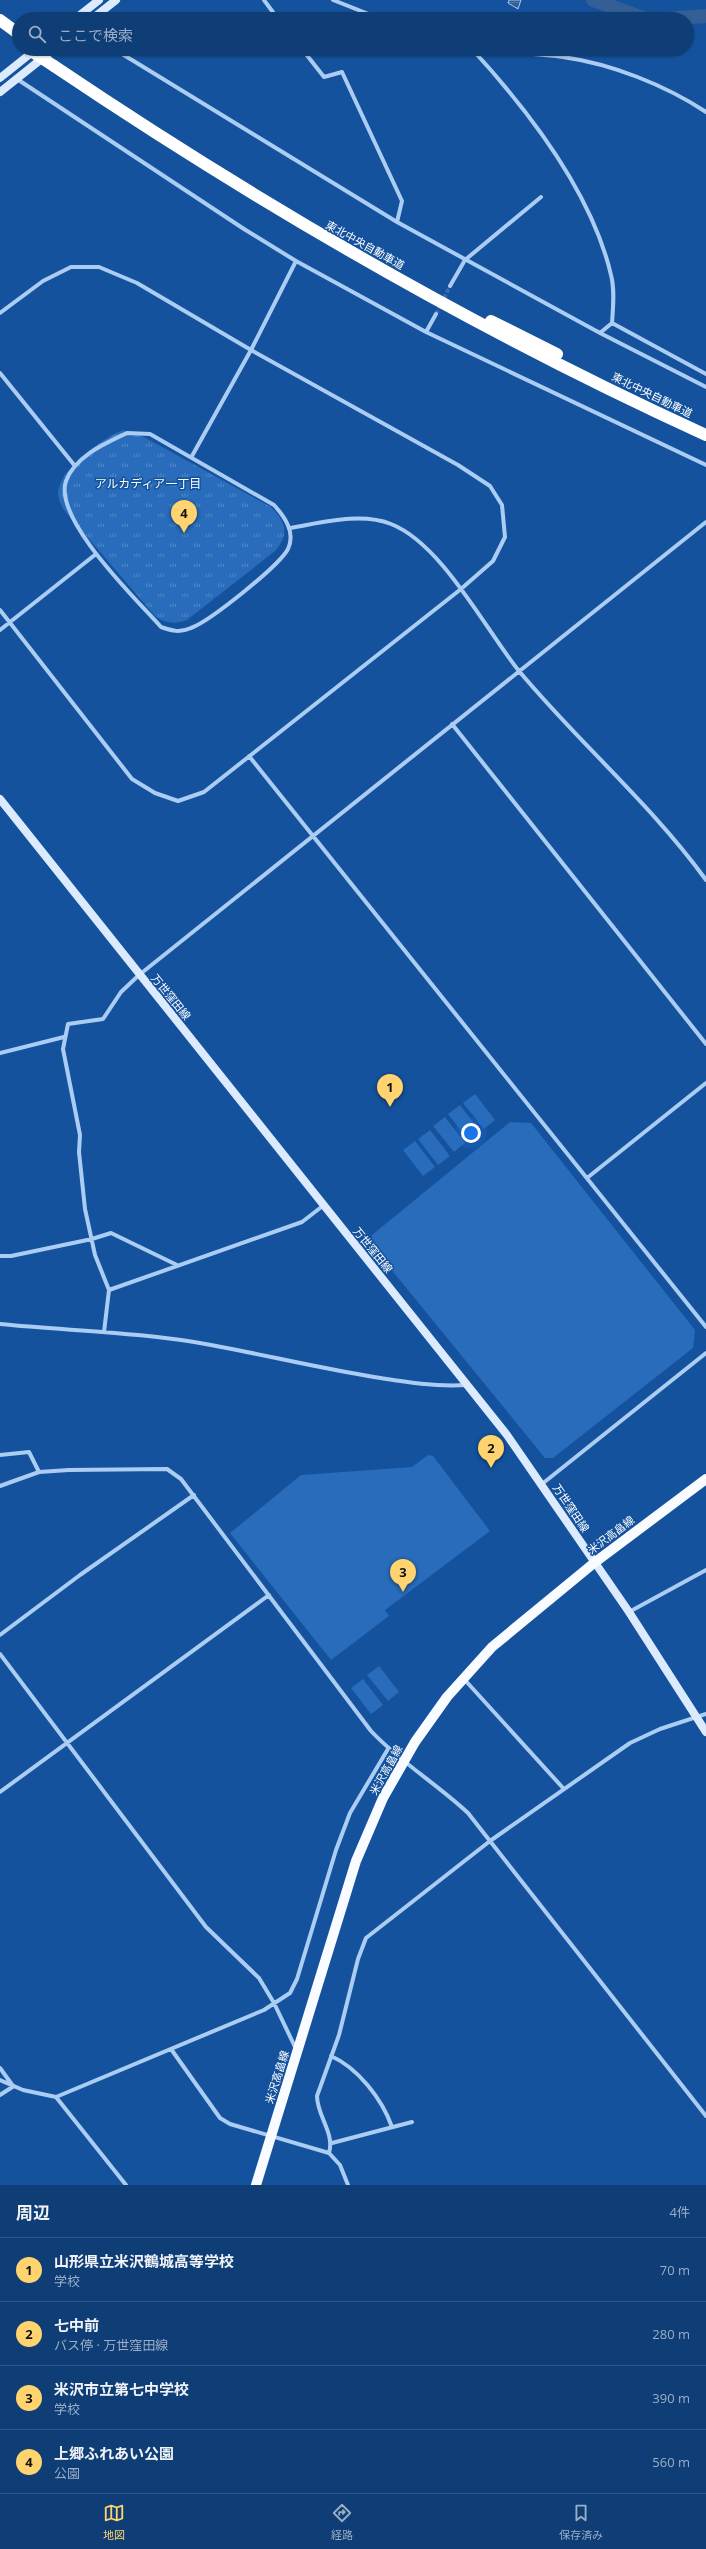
<!DOCTYPE html>
<html lang="ja">
<meta charset="utf-8">
<style>
:root{--surface:#0f3e76;--page:#18457b;--text:#f1f3f6;--muted:#9baec5;--line:#2f5788;--accent:#ffd36e}
body{margin:0;font-family:"Open Sans","Noto Sans JP",sans-serif;background:var(--page);color:var(--text)}
.you{position:absolute;left:471px;top:1133px;width:14px;height:14px;margin:-10px;border:3px solid #fff;border-radius:50%;background:#1a73e8;box-shadow:0 0 0 6px #1a73e833}
.badge{display:grid;place-items:center;width:26px;height:26px;border-radius:50%;background:var(--accent);color:#111;font-size:13px;font-weight:700}
.pin{position:absolute;translate:-50% -33px;filter:drop-shadow(0 1px 2px #0008)}
.pin::after{content:'';position:absolute;top:21px;width:14px;height:12px;background:inherit;clip-path:polygon(0 0,100% 0,50% 100%)}
.list{margin:0;padding:0;list-style:none}
h2{display:flex;justify-content:space-between;align-items:center;height:52px;margin:0;padding:0 16px;font-size:17px}
h2 small{font-size:13px;font-weight:400;color:var(--muted)}
.list li{display:grid;grid-template-columns:26px 1fr auto;gap:12px;align-items:center;box-sizing:border-box;height:64px;padding:0 16px;border-top:1px solid var(--line)}
.list b{display:block;font-size:15px;white-space:nowrap}
.list p{margin:0;font-size:13px;white-space:nowrap;color:var(--muted)}
.list em{font-size:13px;font-style:normal;color:var(--muted)}
.icon{flex:none;width:22px;height:22px;fill:none;stroke:currentColor;stroke-width:2;stroke-linecap:round;stroke-linejoin:round}
.map{position:relative;flex:none;width:706px;height:2185px;overflow:hidden}
.search{position:absolute;background:var(--surface);box-shadow:0 1px 3px #0004;left:12px;right:12px;top:12px;height:44px;display:flex;align-items:center;gap:10px;box-sizing:border-box;padding:0 14px;border-radius:22px;color:var(--muted);font-size:15px}
.sheet{height:308px;background:var(--surface)}
nav{display:flex;justify-content:space-around;align-items:center;box-sizing:border-box;height:56px;border-top:1px solid var(--line);background:var(--surface);font-size:11px;color:var(--muted)}
nav a{display:grid;justify-items:center;gap:2px}
nav .on{color:var(--accent)}
.map>svg:first-child{display:block}
.park{fill:url(#park-tufts)}
.pitch{fill:#286cbb}
.water{fill:url(#water-rules);stroke:#9ec8f6}
.lines{fill:none;stroke-linecap:round;stroke-linejoin:round}
.river{stroke:#335f96;stroke-width:14}
.street-tunnel{stroke:#376cad;stroke-width:4;stroke-dasharray:4 2;stroke-linecap:butt}
.street{stroke:#accdf3;stroke-width:4}
.secondary{stroke:#dbeafd;stroke-width:8}
.primary{stroke:#f8fbff;stroke-width:10}
.highway{stroke:#fff;stroke-width:12}
.highway-bridge{stroke:#fff;stroke-width:12}
.labels{text-anchor:middle;stroke-width:3;stroke-linejoin:round;paint-order:stroke}
.street-label{font-size:11px;fill:#fff;stroke:#14529e}
.neighbourhood-label{font-size:12px;fill:#fff;stroke:#14529e}
</style>
<div class="map">
<svg width="706" height="2185" viewBox="0 0 706 2185">
<defs>
<pattern id="park-tufts" width="24" height="20" patternUnits="userSpaceOnUse"><rect width="24" height="20" fill="#286cbb"/><path d="M3 7l-1-3M5 7V3M7 7l1-3M15 17l-1-3M17 17v-4M19 17l1-3" fill="none" stroke="#5389c9"/></pattern>
<pattern id="water-rules" width="6" height="5" patternUnits="userSpaceOnUse"><rect width="6" height="5" fill="#335f96"/><path d="M0 2.5h6" fill="none" stroke="#5277a6"/></pattern>
</defs>
<rect width="100%" height="100%" fill="#14529e"/>
<path class="park" d="M124,430l20,7 127,70c15,16 19,27 4,44l-88,69c-12,4 -20,4 -31,-3l-92,-107c-3,-5 -6,-11 -6,-17 1,-24 45,-56 66,-63z"/>
<path class="pitch" d="M475,1094l20,26 -11,9 -21,-26z
M460,1105l20,26 -11,10 -21,-27z
M445,1117l20,26 -11,9 -21,-26z
M510,1122l21,1 164,207 -2,18 -140,110h-8l-173,-212v-11z
M430,1130l20,26 -12,9 -20,-26z
M415,1141l20,26 -12,9 -20,-26z
M428,1455l5,1 57,75 -105,79 4,6 -58,44 -101,-127 71,-58 111,-8z
M379,1666l20,26 -11,9 -21,-26z
M363,1679l20,26 -12,9 -20,-26z"/>
<path class="water" d="M509,0h12l-3,9 -10,-6z"/>
<g class="lines">
<path class="river" d="M593,0l53,19
M666,19l40,-3"/>
<path class="street-tunnel" d="M436,314l14,-28"/>
<path class="street" d="M264,0l14,19
M333,0l48,19
M114,49l283,173 203,111 106,54
M302,49l22,28 18,-5 60,129 -5,21
M472,49c56,61 120,144 139,226 4,15 2,33 1,48l-12,10
M477,49c29,5 58,4 86,8 49,7 102,28 143,55
M17,79l227,150 52,32 130,71 280,133
M450,286l15,-26 76,-63
M0,313l43,-32 28,-14h28l38,16 114,67 207,115 32,21 12,19 3,32 -12,24 -32,28 -257,203 -26,9 -23,-8 -23,-14 -132,-169
M612,323l94,51
M426,332l10,-18
M0,373l75,93
M127,433l23,1 124,71c10,11 22,27 14,44 -9,17 -78,72 -97,79 -11,5 -19,3 -30,-1 -25,-28 -108,-108 -95,-146 9,-25 40,-38 61,-48z
M192,456l59,-106 45,-89
M290,528c31,-5 70,-16 101,-4 51,20 94,105 128,147 60,72 132,133 187,209
M0,630l96,-76
M452,724l254,320
M249,756l457,571
M0,1053l64,-16
M587,1178l119,-95
M0,1256h11l81,-17 19,-6 66,32
M109,1290l193,-68 22,-17
M0,1324c70,7 141,8 211,21 54,10 108,23 163,32 31,5 61,10 93,8
M104,1332l5,-42 -14,-35 -10,-46 -6,-57 1,-17 -17,-86 5,-25 35,-5 18,-27 18,-17 567,-453
M0,1455l29,-3 10,20
M542,1484l164,-131
M0,1486l39,-14 30,-2 98,-1 14,10 190,252c29,31 66,53 97,82l238,303
M629,1612l77,-42
M0,1635l80,-60 114,-80
M0,1654l206,273 53,51 15,25 22,46
M464,1679l99,109
M0,1792l269,-197
M171,2049l49,69 10,6 99,29 11,12 8,20
M331,2056c27,12 51,43 61,71
M0,2068l13,18
M0,2080l23,10 33,7 208,-87 26,-17 7,-14 39,-129 14,-37 38,-64
M0,2095l14,-9
M56,2097l70,88
M332,2143l80,-21
M329,2153c6,-20 -12,-37 -12,-57l22,-61 19,-76 8,-21 124,-97 140,-98 30,-14 46,-15"/>
<path class="secondary" d="M75,19l24,-19
M92,19l24,-19
M0,78l35,-28
M0,92l54,-43
M0,799l507,636 122,177 77,120"/>
<path class="primary" d="M256,2185l100,-324 27,-63 32,-56 32,-45 45,-50 102,-84 112,-84"/>
<path class="highway" d="M0,20l19,14
M54,66c208,140 424,265 652,369
M491,321l66,33"/>
<path class="highway-bridge" d="M28,49l26,17"/>
</g>
<g class="labels">
<g class="street-label">
<text transform="translate(365 245) rotate(29)" y="4">東北中央自動車道</text>
<text transform="translate(652 395) rotate(26)" y="4">東北中央自動車道</text>
<text transform="translate(171 997) rotate(51)" y="4">万世窪田線</text>
<text transform="translate(373 1250) rotate(51)" y="4">万世窪田線</text>
<text transform="translate(571 1508) rotate(56)" y="4">万世窪田線</text>
<text transform="translate(611 1535) rotate(-37)" y="4">米沢高畠線</text>
<text transform="translate(386 1770) rotate(-61)" y="4">米沢高畠線</text>
<text transform="translate(277 2077) rotate(-73)" y="4">米沢高畠線</text>
</g>
<g class="neighbourhood-label">
<text x="148" y="488">アルカディア一丁目</text>
</g>
</g>
</svg>
<div class="you"></div>
<div class="pin badge" style="left:390px;top:1107px">1</div>
<div class="pin badge" style="left:491px;top:1468px">2</div>
<div class="pin badge" style="left:403px;top:1592px">3</div>
<div class="pin badge" style="left:184px;top:533px">4</div>
<div class="search"><svg class="icon" aria-label="search" viewBox="0 0 24 24"><circle cx="10" cy="10" r="6"/><path d="M15 15l6 6"/></svg>ここで検索</div>
</div>
<section class="sheet">
<h2>周辺<small>4件</small></h2>
<ul class="list">
<li><span class="badge">1</span><div><b>山形県立米沢鶴城高等学校</b><p>学校</p></div><em>70 m</em></li>
<li><span class="badge">2</span><div><b>七中前</b><p>バス停 · 万世窪田線</p></div><em>280 m</em></li>
<li><span class="badge">3</span><div><b>米沢市立第七中学校</b><p>学校</p></div><em>390 m</em></li>
<li><span class="badge">4</span><div><b>上郷ふれあい公園</b><p>公園</p></div><em>560 m</em></li>
</ul>
</section>
<nav>
<a class="on"><svg class="icon" aria-label="map" viewBox="0 0 24 24"><path d="M3 6l6-2 6 2 6-2v14l-6 2-6-2-6 2zM9 4v14M15 6v14"/></svg>地図</a>
<a><svg class="icon" aria-label="directions" viewBox="0 0 24 24"><path d="M12 3l9 9-9 9-9-9zM9 14v-3h6M13 9l2 2-2 2"/></svg>経路</a>
<a><svg class="icon" aria-label="saved" viewBox="0 0 24 24"><path d="M7 4h10v16l-5-4-5 4z"/></svg>保存済み</a>
</nav>
